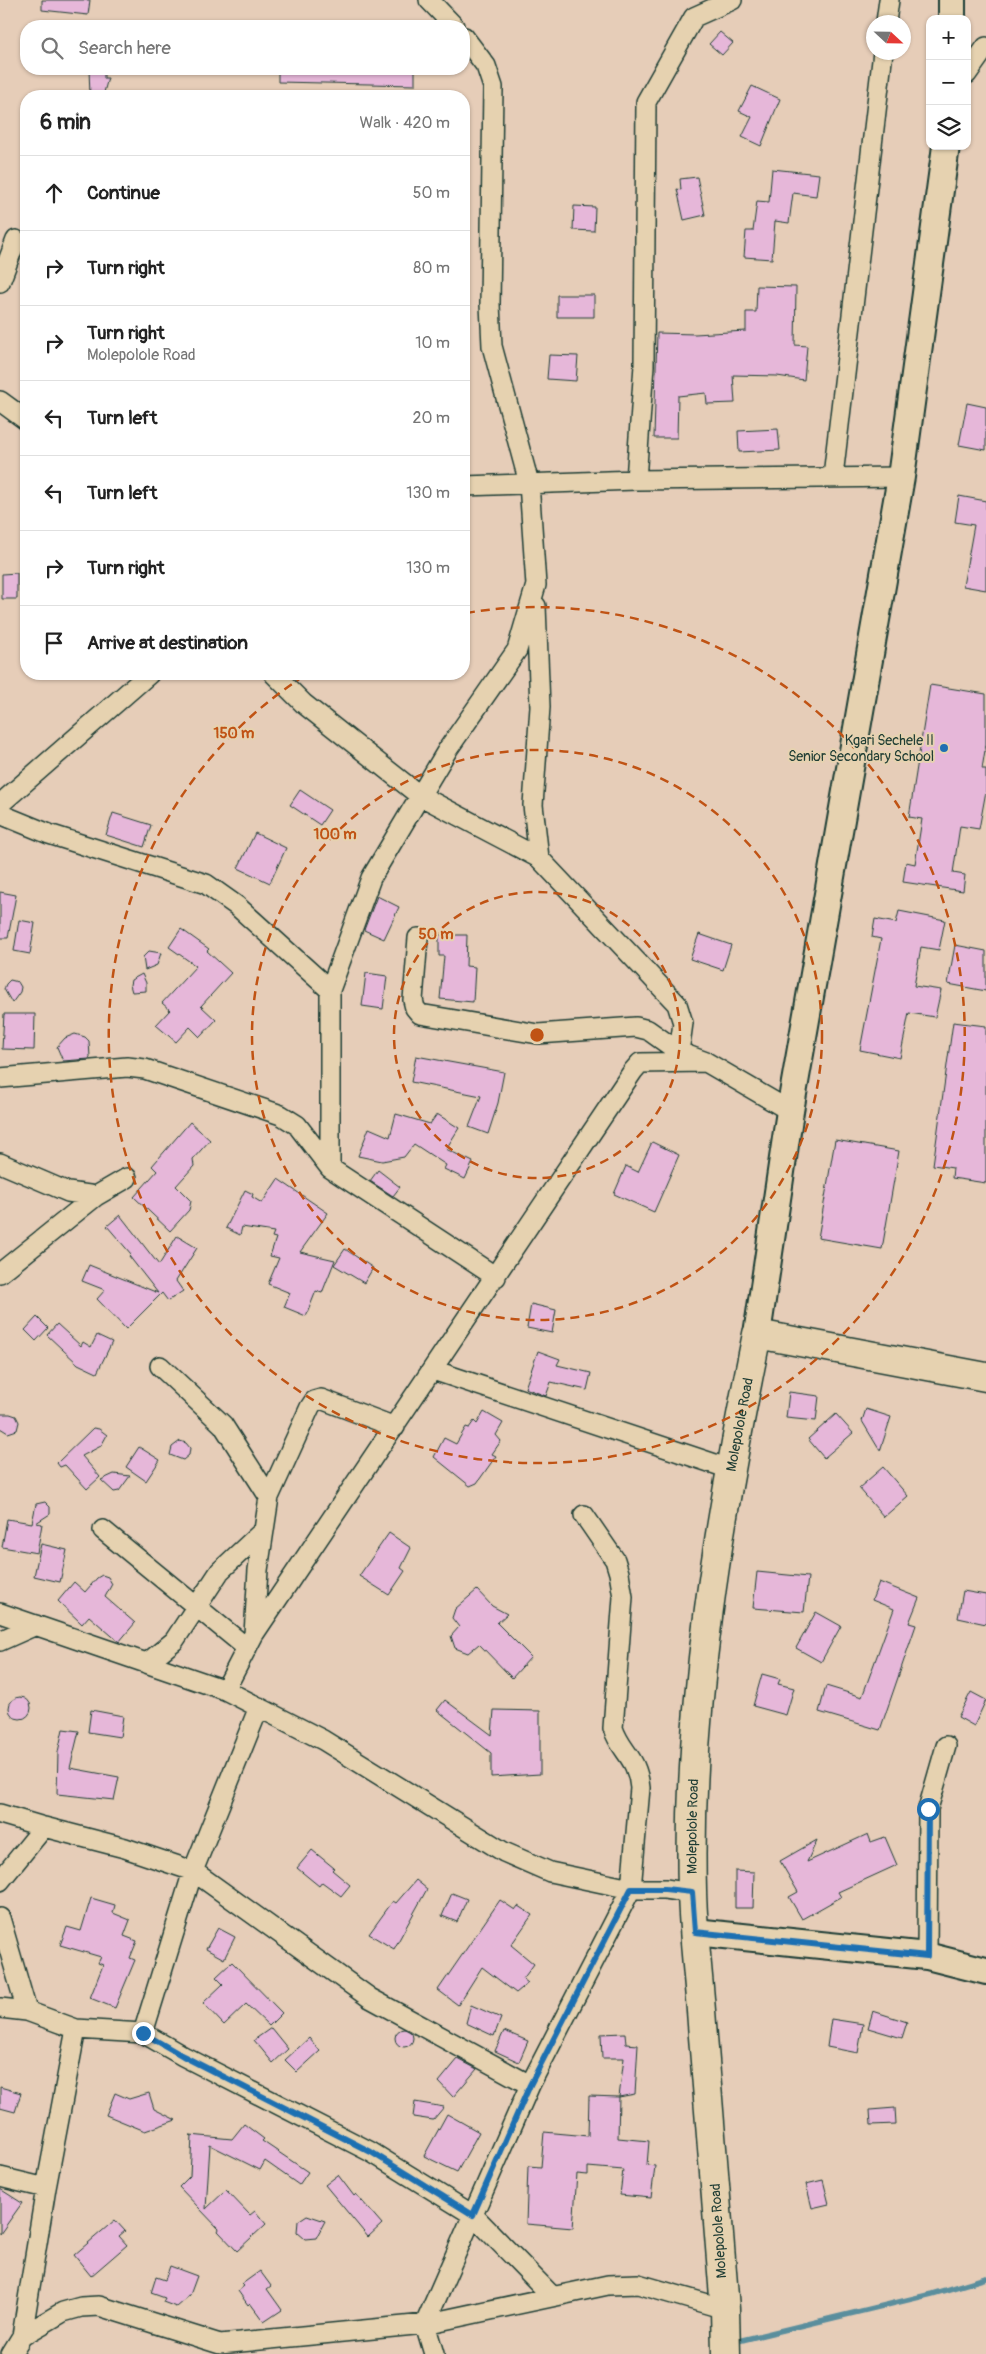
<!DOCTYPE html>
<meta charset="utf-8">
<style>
:root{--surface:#fff;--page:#f2f2f2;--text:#222;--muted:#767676;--line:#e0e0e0}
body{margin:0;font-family:Pangolin,sans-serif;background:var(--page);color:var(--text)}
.controls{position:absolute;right:15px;top:15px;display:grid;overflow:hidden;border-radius:10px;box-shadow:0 1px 4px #0004}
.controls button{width:45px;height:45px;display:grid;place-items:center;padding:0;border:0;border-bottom:1px solid var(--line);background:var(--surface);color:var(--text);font:25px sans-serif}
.compass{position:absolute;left:866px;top:15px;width:45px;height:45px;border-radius:50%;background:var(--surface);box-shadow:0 1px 4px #0004;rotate:112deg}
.stop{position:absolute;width:15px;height:15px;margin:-11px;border:4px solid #1f6fb2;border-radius:50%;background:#fff}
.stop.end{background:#1f6fb2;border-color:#fff;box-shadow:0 1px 5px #0008}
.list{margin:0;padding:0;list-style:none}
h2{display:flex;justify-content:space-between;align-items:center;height:65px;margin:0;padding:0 20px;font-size:21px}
h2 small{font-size:16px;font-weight:400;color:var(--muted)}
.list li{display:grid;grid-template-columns:32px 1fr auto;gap:15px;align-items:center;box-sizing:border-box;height:75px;padding:0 20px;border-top:1px solid var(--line)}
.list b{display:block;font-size:19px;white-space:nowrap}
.list p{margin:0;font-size:16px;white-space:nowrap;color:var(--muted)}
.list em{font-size:16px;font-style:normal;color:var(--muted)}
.icon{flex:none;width:28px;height:28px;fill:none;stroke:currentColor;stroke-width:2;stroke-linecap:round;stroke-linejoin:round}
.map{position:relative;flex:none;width:986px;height:2354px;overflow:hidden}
.search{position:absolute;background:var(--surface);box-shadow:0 1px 4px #0004;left:20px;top:20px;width:450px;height:55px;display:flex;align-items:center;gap:12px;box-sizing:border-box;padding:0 18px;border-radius:20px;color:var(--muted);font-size:19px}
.panel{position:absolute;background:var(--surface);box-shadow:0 1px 4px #0004;left:20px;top:90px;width:450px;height:590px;border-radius:20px}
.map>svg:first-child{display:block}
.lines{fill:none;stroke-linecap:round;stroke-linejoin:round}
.stream{stroke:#5a8e9d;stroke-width:5.5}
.building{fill:#e6b7d9;stroke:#1f3d34}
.street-casing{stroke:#1f3d34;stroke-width:22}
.secondary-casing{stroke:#1f3d34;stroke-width:30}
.primary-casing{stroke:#1f3d34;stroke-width:31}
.street{stroke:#e6d2b0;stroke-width:19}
.secondary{stroke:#e6d2b0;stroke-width:26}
.primary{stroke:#e6d2b0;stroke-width:28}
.route{stroke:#1f6fb2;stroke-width:6}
.ring{fill:none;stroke:#c05314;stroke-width:2.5;stroke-dasharray:9 6}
.poi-dot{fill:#1f6fb2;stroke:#e6d2b0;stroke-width:2}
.labels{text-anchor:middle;stroke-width:4;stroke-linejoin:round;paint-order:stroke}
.poi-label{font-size:14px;fill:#1f3d34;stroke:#e6d2b0;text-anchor:end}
.street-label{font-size:14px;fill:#1f3d34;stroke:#e6d2b0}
.centre{fill:#c05314;stroke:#e6d2b0;stroke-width:2.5}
.ring-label{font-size:15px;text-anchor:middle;font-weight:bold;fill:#c05314;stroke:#e6d2b0;stroke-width:4;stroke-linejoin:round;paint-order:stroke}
</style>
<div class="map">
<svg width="986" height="2354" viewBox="0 0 986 2354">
<rect width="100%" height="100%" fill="#e6cdb8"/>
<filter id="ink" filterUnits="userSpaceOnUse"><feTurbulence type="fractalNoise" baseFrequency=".02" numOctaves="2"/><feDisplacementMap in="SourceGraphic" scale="10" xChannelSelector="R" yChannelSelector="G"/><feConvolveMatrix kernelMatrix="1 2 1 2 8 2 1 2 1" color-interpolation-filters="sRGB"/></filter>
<g filter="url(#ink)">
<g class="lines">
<path class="stream" d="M734,2342l198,-48 54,-16"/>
</g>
<path class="building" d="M42,0h48l-2,15 -46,-5z
M720,32l13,11 -11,12 -13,-11z
M89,69h15v9h4l-5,18h-13z
M278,69h137v16l-137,-3z
M752,86l28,13 -19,47 -19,-9 10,-20 -13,-6z
M772,169l47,5 -3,22 -23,-3 -4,30 -14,-2 -3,38 -28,-2 2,-26h7l4,-30 12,1z
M697,177l8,38 -21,5 -7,-31 4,1 -1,-11z
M574,206l21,1 -1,24 -21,-1z
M757,286l39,1 -1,58 12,1 -3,34 -27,-4 -44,-1 2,28 -28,1 -1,-11 -28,3 -1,42h-23l3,-105 38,1 51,-3v-19h10z
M557,295h37v22h-37z
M549,355l29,1 -2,25 -29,-2z
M967,403l19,4v43l-27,-5z
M778,429l2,21 -41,2 -1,-21z
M959,496l27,5v89l-23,-4 11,-61 -19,-3z
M17,573v26h-15v-25z
M930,685l56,9v50l-4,25h4v22l-7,38 -19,-3 -7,47 12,2 -2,16 -60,-9 3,-20 9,2 7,-45 -13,-2z
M300,790l30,20 -10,15 -30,-20z
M113,813l38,12 -7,22 -38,-12z
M255,833l31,15 -16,35 -32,-15z
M0,892l16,3 -8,43h-8z
M377,896l22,11 -15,32 -20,-9z
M899,911l46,9 -6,30 -18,-3 -7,39 27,4 -6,27 -26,-4 -9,45 -40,-8 21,-111 -9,-2 3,-18 21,4z
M19,920l16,3 -5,31 -16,-3z
M181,929l28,20 -2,2 24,22 -30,33 15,14 -16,17 -10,-10 -14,15 -20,-17 14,-15 -8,-7 34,-37 -27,-19z
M699,934l32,11 -8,25 -33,-11z
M439,935h28l-1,31 9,1 -2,35 -33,-3 4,-43h-5z
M955,945l31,6v40l-38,-7z
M149,951l12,2 -4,12 -12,5 -2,-13z
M366,973l21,3 -4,33 -21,-3z
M142,974l4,9v8l-14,1 -2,-7 1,-5z
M10,980l8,2 3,5 -1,5 -8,11 -8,-14 2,-5z
M4,1014h31l-1,36 -32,-1z
M953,1022l33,4v157l-34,-5 1,-10 -20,-3z
M75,1034l10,3 4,4 1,16 -1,2 -26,2 -6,-14 8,-9z
M416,1056l88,16 -6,31 -10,31 -19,-7 12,-31 -70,-14z
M396,1114l34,10 7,-10 22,14 -13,21 27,13 -8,17 -21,-10 2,-4 -32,-21 -10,13 -22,4 -24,-5 11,-28 21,9z
M190,1122l20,18 -17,19 1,7 -18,20 15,15 -2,9 -19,21 -36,-34 23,-26 -5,-5z
M835,1140l64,11 -17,98 -64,-11z
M652,1142l27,13 -25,57 -40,-18 12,-28 12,6z
M378,1170l22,17 -7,9 -23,-15z
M278,1179l50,34 -28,39 35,8 -13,33 -6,-2 -10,25 -22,-9 6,-14 -22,-9 11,-26 -9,-2 6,-18 -4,-1 2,-5 -32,-5 -2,8 -14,-7 19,-38 8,4 -1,3 10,6z
M120,1215l39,50 18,-29 20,12 -21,33 7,10 -15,10 -6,-8 -36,36 -29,-30 8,-9 -23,-9 7,-16 69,28 -29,-37 2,-2 -24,-28z
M345,1249l28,19 -9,15 -30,-18z
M531,1304l25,6 -4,23 -25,-5z
M37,1317l11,11 -12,13 -11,-11z
M57,1324l24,22 2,-4 8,5 6,-12 15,7 -15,31 -19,-9 -31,-29z
M538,1351l22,8 -3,6 34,8 -4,17 -36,-8 -5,14 -21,-8z
M789,1392l30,4 -3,25 -30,-3z
M866,1409l25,8 -11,34 -18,-30z
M484,1412l19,11 -7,12 5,6 -9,13 4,2 -19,27 -7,3 -36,-29 10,-19 12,6 10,-17 3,1 5,-7 3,3z
M0,1414h10l6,2 3,6 -2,8 -9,3 -8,-5z
M836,1414l17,19 -29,25 -16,-19z
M93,1428l6,1 8,6 -6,11 -19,10 18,21 -13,12 -22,-24 -5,2 -3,-4z
M180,1441l6,2 4,5 -1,7 -6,5 -13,-5 2,-8z
M139,1447l21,13 -14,21 -20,-14z
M883,1467l25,29 -24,21 -25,-29z
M114,1474l16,2 -11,15 -5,1 -13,-12z
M45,1502l5,5v7l-14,9 6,1 -5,29 -35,-6 5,-28 25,4 4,-19z
M389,1533l22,15 -10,20 4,3 -16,24 -30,-19z
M41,1544l26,6 -7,32 -26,-6z
M757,1572l51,5 -4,35 -51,-4z
M102,1575l6,2 4,7 -7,13 30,26 -16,19 -30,-26 -7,8 -24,-23 16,-19 11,10 12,-14z
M879,1582l40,16 -10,25 7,2 -36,105 -61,-18 7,-26 36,11 32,-88 -22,-9z
M477,1590l15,16 15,8 -10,9 34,34 -19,21 -33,-34 -11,9 -13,-5 -4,-12 8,-9 -7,-9 3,-9z
M963,1591l23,4v29l-28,-6z
M816,1612l25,14 -20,36 -25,-14z
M762,1674l18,5 -2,5 16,4 -8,27 -33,-9z
M971,1692l15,8 -12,26 -16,-9z
M9 1708a11 11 0 1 1 22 0a11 11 0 1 1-22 0Z
M445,1700l47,35 2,-25 46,1v63l-49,3v-24l-54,-43z
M91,1710l32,6 -3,21 -32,-5z
M63,1729l16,2 -9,37 49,9 -5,23 -57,-6 1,-42z
M868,1834l3,8 14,-5 12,28 -59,27 3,5 -39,22 -13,-22 9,-5 -18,-31 37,-21 -10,22z
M312,1850l22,18 -2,2 18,15 -9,11 -19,-14 -3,4 -22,-18z
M735,1871l19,1 -1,36h-18z
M416,1880l11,9 -33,60 -25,-15 24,-33 3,2z
M452,1893l15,6 -10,23 -15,-6z
M91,1898l24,7 -2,8 17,7 -6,16 13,5 -7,17 5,2 -20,48 -25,-10 13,-33 -5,-2 3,-6 -41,-12 7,-18 14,4z
M500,1900l15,10 3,-4 14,9 -21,30 23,19 -11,15 5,4 -12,10 -34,-26 -24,38 -20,-15z
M218,1928l17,9 -11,22 -18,-10z
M232,1962l50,51 -13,13 -23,-22 -22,21 -21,-22 20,-19 -7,-7z
M471,2005l30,13 -7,18 -28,-13z
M873,2011l34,11 -5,16 -34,-10z
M831,2019l32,5 -5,29 -31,-6z
M271,2028l17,21 -15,14 -19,-23z
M395 2038a9 9 0 1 1 18 0a9 9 0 1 1-18 0Z
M504,2031l24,10 -9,21 -24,-11z
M625,2033l1,11 12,1 -3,49 -16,3 5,-39h-22l-1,-24z
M309,2038l11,13 -23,21 -12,-12z
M458,2059l19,10 -24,28 -14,-15z
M0,2087l21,6 -6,19 -15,-4z
M115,2093l14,6 20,-6 5,16 22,11 -31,11 -39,-16z
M589,2096l30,1 -1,41 31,3 -2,24 8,1 -4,32 -31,-3 3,-25 -35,-3v8l-11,-1 -4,54 -47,-4 2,-58 13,1 3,-35 44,4z
M415,2102l29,5 -11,13 -20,-3z
M895,2108l1,16 -25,1 -1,-15z
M447,2114l32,18 -22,40 -33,-16z
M244,2124l20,15 -2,2 46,31 -9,13 -34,-24 -5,9 -50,-25 -4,64 20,-19 24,25 5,-4 11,13 -29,27 -19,-20 1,-2 -40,-42 11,-11 2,-40 -2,-1 42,4z
M338,2175l16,21 2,-2 26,30 -14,13 -43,-52z
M823,2180l6,24 -17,4 -6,-24z
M0,2189l22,14 -22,31z
M307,2215l18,6 -9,17 -11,1 -8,-7 1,-11z
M115,2220l10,11 -6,5 8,9 -36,31 -17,-21z
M170,2266l27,10 -7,19 -14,12 -13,-5 2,-4 -14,-5 5,-16 9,3z
M260,2271l11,15 -4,3 15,21 -18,12 -14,-19 -2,2 -10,-14 6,-5 -2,-2z"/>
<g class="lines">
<g class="street-casing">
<path id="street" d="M429,0l25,26
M886,22l3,-22
M967,74l19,-27
M0,282l16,-42
M0,401l26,19
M833,476l50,-424
M636,480l8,-115 2,-263 48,-85 38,-17
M464,486l172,-6 265,-3
M536,606l4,101 -7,98 6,53
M274,674l30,30 115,91 120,63 138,146 6,19 -4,29 27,10 84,49
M0,804l149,-130
M0,814l49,20 157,50 31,22 93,84
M418,938l-5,62 2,8 5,6 118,20 98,-7 12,3 31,22
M0,1078l127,-11 18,2 136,46 16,10 33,43 166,109
M0,1163l68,29 28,4
M330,1168v-178l41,-112 77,-129 69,-99 19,-65 -7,-102 -37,-137 -2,-42 3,-217 -7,-21 -22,-29
M0,1273l96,-77 31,-18
M160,1366l63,59 46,72
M433,1370l297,99
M103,1530l144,118
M0,1613l225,77 98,50 181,112 46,20 81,17h34l27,4
M254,1634l379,-563 7,-8 66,-1
M0,1641l36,-16
M147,1663l27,-22 46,-70 44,-41
M225,1690l29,-56 4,-64 11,-73 41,-90 4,-6 7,-2 74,28
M0,1814l44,13
M0,1881l44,-54 81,21 68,23 177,127 160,87
M0,1918l27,93
M927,1956l1,-147 18,-63
M0,2008l27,3 49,18 67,4 40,23 188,96 102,63 79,81
M143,2033l50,-162 66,-164
M0,2177l46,11
M22,2336l24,-148 30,-159
M11,2354l11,-18 41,-24 18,-5 18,-1 121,38 205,-20 183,-39 30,-1 87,25
M434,2354l-9,-30 105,-239 101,-196 9,-101c-3,-32 -19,-35 -27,-60l10,-131 -4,-24 -4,-13 -31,-45"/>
</g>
<g class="secondary-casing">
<path id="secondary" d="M952,19v-19
M757,1334l33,-223 111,-634 45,-331
M695,1932l232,24 59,15"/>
</g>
<g class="primary-casing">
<g id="primary">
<path id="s1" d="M726,2354l-1,-45c-8,-95 -15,-190 -23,-285 -3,-44 -9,-89 -10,-133 -5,-187 28,-375 65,-557l229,43"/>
</g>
</g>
<use href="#street" class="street"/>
<use href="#secondary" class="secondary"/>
<use href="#primary" class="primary"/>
</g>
</g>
<g class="lines" filter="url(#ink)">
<path class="route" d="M143,2033l40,23 188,96 102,63 57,-130 101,-196h34l27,3 3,40 232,24 1,-147"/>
</g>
<g class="ring">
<circle cx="537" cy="1035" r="143"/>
<circle cx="537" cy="1035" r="285"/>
<path d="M466 613A428 428 0 1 1 307 674"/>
</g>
<circle class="poi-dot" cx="944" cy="748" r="5"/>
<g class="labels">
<g class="poi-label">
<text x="934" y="745">Kgari Sechele II<tspan x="934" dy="16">Senior Secondary School</tspan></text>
</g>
<g class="street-label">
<text dy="5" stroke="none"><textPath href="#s1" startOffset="934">Molepolole Road</textPath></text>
<text dy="5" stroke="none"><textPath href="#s1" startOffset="529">Molepolole Road</textPath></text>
<text transform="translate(718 2231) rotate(-94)" y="5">Molepolole Road</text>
</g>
</g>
<circle cx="537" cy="1035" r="8" class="centre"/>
<g class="ring-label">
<text x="234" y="738">150 m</text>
<text x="335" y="839">100 m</text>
<text x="436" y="939">50 m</text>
</g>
</svg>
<div class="controls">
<button>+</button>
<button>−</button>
<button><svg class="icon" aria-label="layers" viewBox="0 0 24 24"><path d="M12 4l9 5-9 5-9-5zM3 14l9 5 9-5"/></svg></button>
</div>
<svg class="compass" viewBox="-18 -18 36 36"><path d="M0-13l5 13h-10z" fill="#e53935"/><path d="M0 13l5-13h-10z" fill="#767676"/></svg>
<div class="stop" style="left:928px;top:1809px"></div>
<div class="stop end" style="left:143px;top:2033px"></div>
<div class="search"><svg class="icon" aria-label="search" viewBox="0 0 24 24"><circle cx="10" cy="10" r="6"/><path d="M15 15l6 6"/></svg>Search here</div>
<section class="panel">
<h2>6 min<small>Walk · 420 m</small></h2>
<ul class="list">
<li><svg class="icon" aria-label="ahead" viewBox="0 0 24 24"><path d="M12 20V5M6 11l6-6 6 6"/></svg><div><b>Continue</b></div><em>50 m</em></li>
<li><svg class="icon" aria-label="right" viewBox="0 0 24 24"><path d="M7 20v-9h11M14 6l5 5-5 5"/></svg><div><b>Turn right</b></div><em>80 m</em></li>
<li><svg class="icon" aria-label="right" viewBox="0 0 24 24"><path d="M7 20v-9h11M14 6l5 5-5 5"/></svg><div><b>Turn right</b><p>Molepolole Road</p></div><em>10 m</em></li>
<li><svg class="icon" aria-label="left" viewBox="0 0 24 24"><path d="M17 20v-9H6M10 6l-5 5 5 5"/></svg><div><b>Turn left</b></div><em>20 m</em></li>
<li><svg class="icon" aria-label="left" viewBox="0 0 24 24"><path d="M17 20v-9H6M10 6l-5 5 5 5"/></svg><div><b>Turn left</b></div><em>130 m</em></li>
<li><svg class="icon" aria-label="right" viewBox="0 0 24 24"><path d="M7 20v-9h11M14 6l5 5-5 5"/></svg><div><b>Turn right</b></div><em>130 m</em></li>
<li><svg class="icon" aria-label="arrive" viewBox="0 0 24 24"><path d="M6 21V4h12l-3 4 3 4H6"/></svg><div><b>Arrive at destination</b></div></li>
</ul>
</section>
</div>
